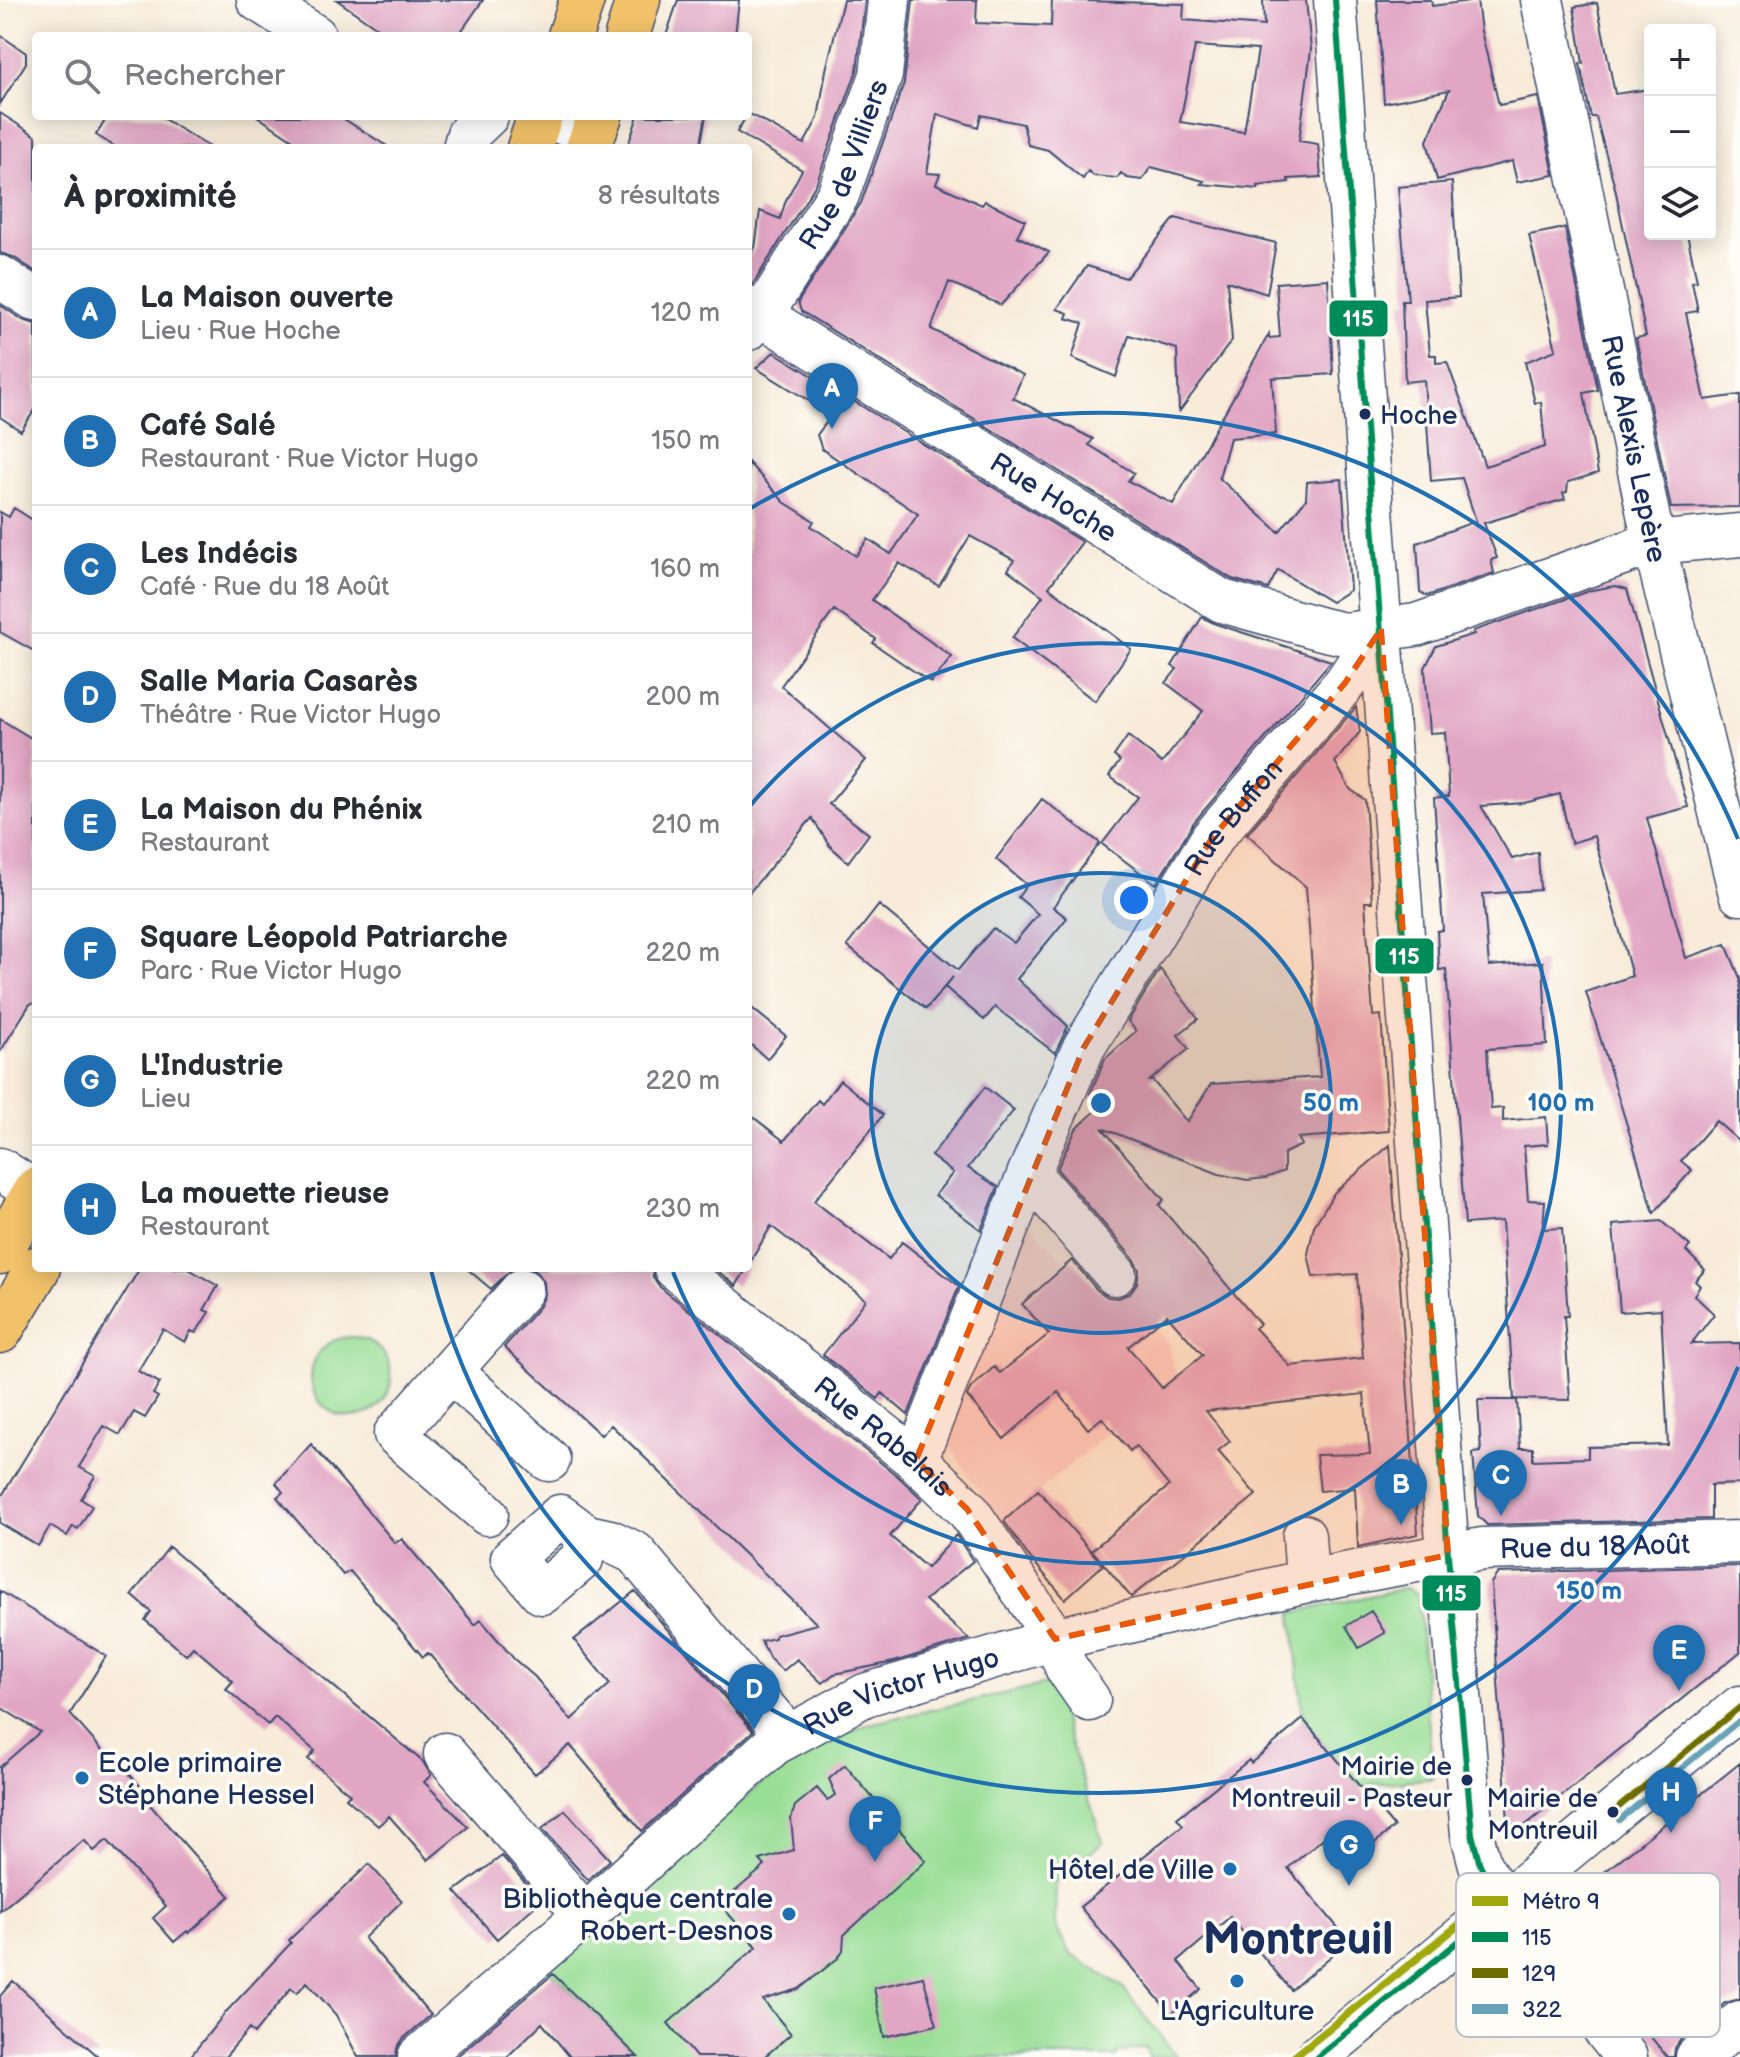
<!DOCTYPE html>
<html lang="fr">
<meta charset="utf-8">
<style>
:root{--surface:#fff;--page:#f7f7f7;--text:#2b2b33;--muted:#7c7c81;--line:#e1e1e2;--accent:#1f6fb2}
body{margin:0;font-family:"Balsamiq Sans",sans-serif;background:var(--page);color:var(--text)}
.controls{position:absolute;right:24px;top:24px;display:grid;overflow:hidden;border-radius:8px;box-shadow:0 4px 20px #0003}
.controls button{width:72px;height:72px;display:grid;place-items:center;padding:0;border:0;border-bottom:2px solid var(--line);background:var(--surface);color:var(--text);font:40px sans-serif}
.you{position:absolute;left:1134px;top:900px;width:28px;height:28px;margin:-20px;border:6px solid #fff;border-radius:50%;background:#1a73e8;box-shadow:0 0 0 12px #1a73e833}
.badge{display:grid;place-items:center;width:52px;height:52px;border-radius:50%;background:var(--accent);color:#fff;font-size:26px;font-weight:700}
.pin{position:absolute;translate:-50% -66px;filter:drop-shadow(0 2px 4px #0008)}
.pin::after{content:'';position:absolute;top:42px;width:28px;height:24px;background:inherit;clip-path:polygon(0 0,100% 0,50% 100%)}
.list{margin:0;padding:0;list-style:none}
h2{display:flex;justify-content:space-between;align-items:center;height:104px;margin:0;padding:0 32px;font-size:34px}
h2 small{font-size:26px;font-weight:400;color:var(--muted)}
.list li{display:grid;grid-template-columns:52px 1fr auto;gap:24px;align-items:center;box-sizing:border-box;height:128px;padding:0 32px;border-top:2px solid var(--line)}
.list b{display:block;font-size:30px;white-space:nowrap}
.list p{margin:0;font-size:26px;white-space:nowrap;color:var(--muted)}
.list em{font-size:26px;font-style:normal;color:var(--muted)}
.icon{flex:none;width:44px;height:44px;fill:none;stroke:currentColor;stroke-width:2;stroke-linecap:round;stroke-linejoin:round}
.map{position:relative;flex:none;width:1740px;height:2057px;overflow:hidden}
.search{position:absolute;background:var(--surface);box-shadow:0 4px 20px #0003;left:32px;top:32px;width:720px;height:88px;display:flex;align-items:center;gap:20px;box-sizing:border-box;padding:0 28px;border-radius:8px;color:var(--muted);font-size:30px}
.panel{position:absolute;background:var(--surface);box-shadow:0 4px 20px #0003;left:32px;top:144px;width:720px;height:1128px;border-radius:8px}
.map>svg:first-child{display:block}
.built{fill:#f7d0cb}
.green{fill:#99de96;stroke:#5a867a;stroke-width:2}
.building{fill:#e1a6c4;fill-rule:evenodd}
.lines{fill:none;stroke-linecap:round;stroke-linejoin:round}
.minor-casing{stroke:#3c4b70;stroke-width:45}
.major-casing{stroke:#3c4b70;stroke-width:47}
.minor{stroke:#fff;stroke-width:42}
.major{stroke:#f2c26a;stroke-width:44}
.bus-1-casing{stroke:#fdfcf7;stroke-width:12}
.bus-2-casing{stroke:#fdfcf7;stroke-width:12}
.bus-3-casing{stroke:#fdfcf7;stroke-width:12}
.bus-1{stroke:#008b5a;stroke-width:6}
.bus-2{stroke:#6e6e00;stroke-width:6}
.bus-3{stroke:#67a2b8;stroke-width:6}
.metro-1-casing{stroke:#fdfcf7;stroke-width:14}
.metro-1{stroke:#9fa80e;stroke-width:8}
.marked{fill:#e8590c;fill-opacity:0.2;stroke:#e8590c;stroke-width:6;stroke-dasharray:16 10;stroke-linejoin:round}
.ring{fill:none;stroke:#1f6fb2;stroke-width:4}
.bus-dot{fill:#1b2f5e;stroke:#fdfcf7;stroke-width:3}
.poi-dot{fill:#1f6fb2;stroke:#fdfcf7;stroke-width:3}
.labels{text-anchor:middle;stroke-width:7;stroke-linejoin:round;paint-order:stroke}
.bus-label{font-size:26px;fill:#1b2f5e;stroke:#fdfcf7;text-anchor:end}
.street-label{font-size:28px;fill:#1b2f5e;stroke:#fdfcf7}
.poi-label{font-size:28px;fill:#1b2f5e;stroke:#fdfcf7;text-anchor:end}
.town-label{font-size:44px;font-weight:bold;fill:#1b2f5e;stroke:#fdfcf7}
.key{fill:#fdfcf7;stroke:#b9bec9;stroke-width:2}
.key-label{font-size:22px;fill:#1b2f5e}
.centre{fill:#1f6fb2;stroke:#fdfcf7;stroke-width:4}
.ring-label{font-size:24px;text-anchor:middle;font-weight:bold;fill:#1f6fb2;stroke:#fdfcf7;stroke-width:7;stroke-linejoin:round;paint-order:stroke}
.line-badge{stroke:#fdfcf7;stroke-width:3}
.badge-label{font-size:22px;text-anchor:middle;font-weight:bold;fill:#fff}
</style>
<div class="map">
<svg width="1740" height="2057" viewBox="0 0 1740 2057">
<rect width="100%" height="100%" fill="#fdfcf7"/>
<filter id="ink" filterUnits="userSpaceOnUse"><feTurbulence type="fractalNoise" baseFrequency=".0125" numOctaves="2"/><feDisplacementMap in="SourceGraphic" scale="16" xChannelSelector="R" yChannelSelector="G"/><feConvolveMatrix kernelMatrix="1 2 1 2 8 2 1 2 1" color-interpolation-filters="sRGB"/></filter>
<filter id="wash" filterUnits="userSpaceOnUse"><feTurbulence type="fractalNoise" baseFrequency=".006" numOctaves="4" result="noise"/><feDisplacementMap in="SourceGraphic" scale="32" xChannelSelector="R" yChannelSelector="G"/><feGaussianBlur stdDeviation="1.8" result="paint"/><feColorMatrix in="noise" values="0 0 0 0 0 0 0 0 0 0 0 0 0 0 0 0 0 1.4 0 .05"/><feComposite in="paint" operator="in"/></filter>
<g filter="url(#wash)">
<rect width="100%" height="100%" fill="#f8ebd9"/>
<path class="built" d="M1028,1222l66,73 19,-16 56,64 7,33 -176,147 -55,-84z"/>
<path class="green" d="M311 1377a40 40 0 1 1 80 0a40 40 0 1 1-80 0Z
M1406,1588l12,6 15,184 -74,8 -56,-67 -11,-106z
M1051,1683l52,159 -47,40 -1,43 15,29 51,32 56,71h-28l-3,-10 -29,6v4h-479l-91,-89 220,-189 73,-44 29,-11z"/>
<g id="blocks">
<path class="building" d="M337,0h146l-25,36h-86l5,-8z
M678,0h61l-4,36h-69z
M843,0h22l-8,70 -41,114 -63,100 -4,-1 -1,-24 7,-11 5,-37 20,8 6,-19 16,-30 -65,-38 11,-19 56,31 14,-26 8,-48z
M913,0h64l-1,23 75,3 1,-26 132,4 -1,16 81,6 -1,-26h43l5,50 -12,91 19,3 3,33 -33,2 1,3 -31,4v3l-57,-5 3,-3 -53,-14 -9,13 -15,-2 -6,-5 -4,5 -23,-2 -6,-5 -5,8 -35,-29 -20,-5 -5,-21 -42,-9 -3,12 -41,-13 -10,59 13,1 -4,10 46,21 3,-4 40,19 -8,16 32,16 -48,53 -52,-23 -18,47 92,46 -10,23 80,41 -4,6 45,28 -6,8 45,23 96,-170v4l11,-1 -4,-54 52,-4 5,95 -61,4 4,56 -46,4 -11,40 60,54 27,-33 1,-17 35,-3 8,111 -19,12 -53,-32 -10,19 -36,-10 -431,-268 -3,-9 63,-99 43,-120zM1195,46l63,4 -14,82 -64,-10z
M1377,0h54l1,6 45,-6 4,31 18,74 39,-8 16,78 -37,7 -5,-21 -75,19 -10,-39 22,-51 -65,13z
M1597,3l18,91 35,-5v145h37l10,47 -5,1 6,29 -12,2 19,87 35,-5v112l-69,1 -35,-170 10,-2 -31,-148 -19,-71h-5l-11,-53 3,-1 -9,-56z
M0,35l26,18v10l-26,41z
M0,113l36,23v136l-23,-15 -13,-4z
M108,116h51l52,32h-94l-21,-13z
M257,116h82l51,32h-85z
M638,116h68l-6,32h-73z
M1452,182l7,115 -34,3 5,55h6v8l11,-1 38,104 60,-19 -4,-45 -6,1 -10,-41 31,-12 -27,-115 36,-7 33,162 -14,3 14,80 -30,9 -1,10 -4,1 2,6 -81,24 13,35 -6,2 3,13 -67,23 -7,-4 -3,-49 59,-22 -14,-43 -31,3 -7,-101 -19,2 -3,-81h6l-10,-114z
M1175,218l101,25 -9,51 -40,-13 5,59 -53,72 -2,-63 -48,-14 -13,42 -44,-19 11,-35 -17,-5 2,-5 -11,-4 30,-43 39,12z
M0,305l23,15 13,4v84l-15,23 -21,-14z
M774,352l308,190 -33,45 82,62 -36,52 -83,-63 31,-42 -35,-26 6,-10 -44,-24 -31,50 -40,-23 -27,37 80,57 -21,26 -58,-40 3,-4 -42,-29 -53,76 85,74 -37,44 40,30 -21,28 -18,-16 -18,-28 -64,76v-432l36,40 30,19 -3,5 45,30 12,-17 23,15 27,-40 -96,-65 -5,-14 15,-20 -76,-47z
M14,508l22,14v130l-36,-20v-120l9,5z
M1615,586l12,3 61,218 -41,11 39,140 40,-14 14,34v164l-24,-21 -35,40 11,9 -38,43 -68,-221 46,-16 -38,-140 -23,7 -11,-49 -36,9 -43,3 31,53 26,-7 2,38 -57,4 6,72 54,-4 4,83 -60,4 4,60 12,-1v13l43,-4 2,27 -24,2 4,54 17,1 -2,28 19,-1 6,88h-4l6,84 -56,-1 -12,-178 -37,3 -19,-255 -7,1 -2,-39 6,-1 -9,-132 15,-2 -4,-64 -15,1 -5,-65 11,-22 38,-12 -1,-3 119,-41z
M1202,617l14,7 115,37 -137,161 -38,62 -54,-40 36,-47 -29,-21 11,-15 -6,-5 14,-20 34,27 41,-52 -37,-28 11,-14 -5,-3z
M1356,707l4,25 -25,30 15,27 15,11 7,102h-7l8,114 8,-1 8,116 -91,7 4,7 -18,8v18l-18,7 -19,2 -28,-6 -117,-46 62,72 -5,5 101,119 -5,4 35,38 73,-8 -6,-84 -44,3 -5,-23 6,-28 20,-33 56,-48 28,389 -60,13 -3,-59 -35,3 -4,-36 54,-1 -6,-60 -158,17 24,30 -12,10 38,44 -125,102 -39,-47 77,-64 -33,-40 -6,5 -28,-33 -14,11 -30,-37 -54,47 -37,-43 3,-7 24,-22 6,6 49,-39 -27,-30 50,-44 25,30 11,7 11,1 11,-5 7,-10 2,-13 -6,-12 -76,-89 19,-40 24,-22 -10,-13 15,-35 31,-28 -8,-10 32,-52 38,50 -20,16 11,14 -40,32h4l34,41 24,-38 109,-7 -14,-190 -59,-53zM1167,1315l36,40 -41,33 -34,-41z
M0,719l36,22v262l-6,1 -30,48z
M1042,799l58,44 -47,64 14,11 -50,61 51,47 -13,27 -60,-46 -11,13 -39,-33 8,-10 -27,32 -79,-63 32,-41 79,65 35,-42 21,15 24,-29 -20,-17 9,-12 -31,-26z
M748,1005l38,31 -19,23 -19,-17z
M840,1080l43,35 -69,86 75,58 13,-17 57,44 -51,129 -26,-22 -4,6 -55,-44 43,-55 -95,-74 -23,40v-153l36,28 34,-41 4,4z
M985,1087l29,23 -46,58 30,19 -17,43 -46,-35 18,-22 -22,-17z
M1661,1221l29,25 -4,5 19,19 -10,11 5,5 -6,9 20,19 -23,30 49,-1v141l-29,1v34l-224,6 -9,-9 -5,-63 8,-1 -3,-52h39l3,48h13v12l55,-2v-11l80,-2 -7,-136 -41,3 -7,-87z
M140,1268h47l31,18 -14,24 5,2 -13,21 -5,-2 -6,11 -22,-13 -25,42 22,12 -7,11 5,3 -13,21 -11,-6 -14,23 -16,-9 -25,41 16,9 -14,23 11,7 -14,23 -5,-3 -6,10 -17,-10 -12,20 -38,-23v-24z
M466,1268h47l-22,21z
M530,1268h122l1,9 7,10 240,191 22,21 -32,37 37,32 29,-33 17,26 -48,39 44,39 -75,23 -60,12 -12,9 -25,-24 -14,12 -13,-12 -9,-18 14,-3v-3l42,-11 -206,-199 -10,10 -97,-88 36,-41 5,-11 -1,-13 -6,-9z
M714,1268h33l-11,18z
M311,1444l84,99 7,-4 73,86 6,-5 33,39 21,18 36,43 39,-36 -36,-44 61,-49 118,140 -111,100 -72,-86 -35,29 -107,-121 -5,4 -73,-86 -7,4 -66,-78 6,-5 -7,-9z
M1038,1490l65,75 -38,34 -38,-45 -23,-33z
M169,1547l254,215 8,13 -7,7 44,45 -40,33 -39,-44 -11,10 -32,-28 4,-4 -42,-35 7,-8 -40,-34 -7,8 -42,-36 7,-8 -40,-34 -7,8 -41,-35 6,-8 -19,-17z
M1740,1566v86l-218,176 -14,-6 -17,-239 7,-10z
M0,1591l106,65 -36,58 47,53 3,-3 25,27 -2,6 87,99 -41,37 -2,-2 -13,11 -21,-24 13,-12 -59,-66 -13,11 -10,-11 -84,71v-144l40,-35 -40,-25z
M1371,1611l14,22 -26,15 -13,-22z
M1303,1719l91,108 -30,25 -24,-28 -52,44 61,73 -58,49 -61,-73 -52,44 23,28 -30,25 -91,-107 103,-82 -6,-7 72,-58 2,3z
M1740,1763v236l-15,4 -43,35 -7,10 -1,9h-7l-108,-135 2,-15zM1664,1884l43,54 -45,22 -34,-48z
M845,1765l81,96 -82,74 -1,15 -5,8 -39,31 -36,11 28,34 -27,23h-68l-28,-34 89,-76 -37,-43 45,-38 -5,-6 34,-10 -3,-31 4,-13 22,-18 10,12 9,-5 -7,-16z
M565,1810l45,50 -22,20 -46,-51z
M502,1856l39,45 -44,38 -42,-48z
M369,1864l33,37 -38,37 67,77 -28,24 -6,9 -1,9h-38l-22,-42 -29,-33 -10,11 -6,-5 -37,46 -5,-5 -24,28h-35l36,-45 65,-69 -2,-3z
M553,1974l85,83h-68l-28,-34 -35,34h-51z
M923,1977l14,48 -53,12 -10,-49z
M13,1981l86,76h-99v-61z"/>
</g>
</g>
<g filter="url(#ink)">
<use href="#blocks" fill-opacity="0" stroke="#3c4b70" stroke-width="2"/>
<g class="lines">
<g class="minor-casing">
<g id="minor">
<path d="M258,0l57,36"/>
<path d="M1335,0l113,1555 24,279 8,31 24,39 122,153"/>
<path id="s1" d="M1542,0l112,543 86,351"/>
<path d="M544,116l50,19"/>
<path d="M464,148l4,-14 19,-18"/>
<path d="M0,277l36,23"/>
<path id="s2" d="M748,307l474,294 100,28 22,5 72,-9 238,-82 86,-8"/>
<path id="s3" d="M748,329l14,-14 76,-120 43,-120 8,-75"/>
<path d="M0,1169l20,13"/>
<path d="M1029,1173l86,101"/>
<path id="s4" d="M675,1268l241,192 51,49 88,130 11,28 23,33"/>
<path d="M451,1371l98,89"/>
<path id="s5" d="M916,1460l113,-287 55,-126 128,-209 133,-155 36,-54"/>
<path d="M487,1514l-92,-80 127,-144"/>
<path d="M587,1536l-5,23 -40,34 -30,-35 48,-42 27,20 23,5 25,12 153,183"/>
<path d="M1304,1536l3,45"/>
<path d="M445,1754l140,161"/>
<path id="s6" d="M419,2057l166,-142 189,-171 91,-49 190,-56 252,-58 114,-21 62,-11 257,-7"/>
<path d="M1317,2057l423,-350"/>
<path d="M1697,2057l43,-35"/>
</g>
</g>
<g class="major-casing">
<path id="major" d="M570,36l12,-36
M627,36l11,-36
M529,148l11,-32
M588,148l12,-32
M0,1252l36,-62
M0,1331l38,-63"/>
</g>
<use href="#minor" class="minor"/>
<use href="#major" class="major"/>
<g class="bus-1-casing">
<path id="bus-1" d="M1335,0l113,1555 24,279 8,31 24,39
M1317,2057l187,-153"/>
</g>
<g class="bus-2-casing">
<path id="bus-2" d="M1613,1812l127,-105"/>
</g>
<g class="bus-3-casing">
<path id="bus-3" d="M1619,1820l121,-100"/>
</g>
<use href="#bus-1" class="bus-1"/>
<use href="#bus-2" class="bus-2"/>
<use href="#bus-3" class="bus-3"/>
<g class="metro-1-casing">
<path id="metro-1" d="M1294,2057l181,-145"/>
</g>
<use href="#metro-1" class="metro-1"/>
</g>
</g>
<path class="marked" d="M1381,629l67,926 -393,84 -88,-130 -51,-49 168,-413 128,-209 133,-155z"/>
<circle cx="1101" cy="1103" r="230" fill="#1f6fb2" fill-opacity=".12"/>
<g class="ring">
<circle cx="1101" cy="1103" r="230"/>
<path d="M749 807A460 460 0 1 1 673 1272"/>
<path d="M1738 1367A690 690 0 0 1 431 1270M751 508A690 690 0 0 1 1738 839"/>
</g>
<g class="bus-dot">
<circle cx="1365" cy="414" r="7"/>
<circle cx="1467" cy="1780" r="7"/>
<circle cx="1613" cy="1812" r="7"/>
</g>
<g class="poi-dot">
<circle cx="82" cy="1778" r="8"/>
<circle cx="1230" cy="1869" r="8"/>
<circle cx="789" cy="1914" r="8"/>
<circle cx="1237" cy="1981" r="8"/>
</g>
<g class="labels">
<g class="bus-label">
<text x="1380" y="424" text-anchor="start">Hoche</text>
<text x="1452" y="1775">Mairie de<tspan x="1452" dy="32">Montreuil - Pasteur</tspan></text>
<text x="1598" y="1807">Mairie de<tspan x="1598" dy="32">Montreuil</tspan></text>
</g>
<g class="street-label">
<text dy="10" stroke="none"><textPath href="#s3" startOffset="192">Rue de Villiers</textPath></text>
<text dy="10" stroke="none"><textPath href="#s1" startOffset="458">Rue Alexis Lepère</textPath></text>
<text dy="10" stroke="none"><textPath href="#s2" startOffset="360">Rue Hoche</textPath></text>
<text dy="10" stroke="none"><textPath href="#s5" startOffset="720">Rue Buffon</textPath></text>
<text dy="10" stroke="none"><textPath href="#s4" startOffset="268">Rue Rabelais</textPath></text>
<text dy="10" stroke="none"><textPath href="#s6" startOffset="1324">Rue du 18 Août</textPath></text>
<text dy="10" stroke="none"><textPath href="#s6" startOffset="612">Rue Victor Hugo</textPath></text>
</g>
<g class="poi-label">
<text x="98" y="1772" text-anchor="start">Ecole primaire<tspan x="98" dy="32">Stéphane Hessel</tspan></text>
<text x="1214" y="1879">Hôtel de Ville</text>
<text x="773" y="1908">Bibliothèque centrale<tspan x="773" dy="32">Robert-Desnos</tspan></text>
<text x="1237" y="2020" text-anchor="middle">L'Agriculture</text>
</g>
<g class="town-label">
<text x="1298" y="1954">Montreuil</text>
</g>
</g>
<rect x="1456" y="1873" width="264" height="164" rx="12" class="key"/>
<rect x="1472" y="1896" width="36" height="10" fill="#9fa80e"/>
<rect x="1472" y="1932" width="36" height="10" fill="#008b5a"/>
<rect x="1472" y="1968" width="36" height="10" fill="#6e6e00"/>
<rect x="1472" y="2004" width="36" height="10" fill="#67a2b8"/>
<g class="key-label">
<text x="1522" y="1909">Métro 9</text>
<text x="1522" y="1945">115</text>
<text x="1522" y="1981">129</text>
<text x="1522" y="2017">322</text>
</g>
<circle cx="1101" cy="1103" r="12" class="centre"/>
<g class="ring-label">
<text x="1331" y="1111">50 m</text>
<text x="1561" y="1111">100 m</text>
<text x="1589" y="1599">150 m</text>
</g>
<g class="line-badge">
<rect x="1328" y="299" width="61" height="39" rx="8" fill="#008b5a"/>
<rect x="1374" y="937" width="61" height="38" rx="8" fill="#008b5a"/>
<rect x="1421" y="1574" width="61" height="38" rx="8" fill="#008b5a"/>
</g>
<g class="badge-label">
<text x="1358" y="326">115</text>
<text x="1404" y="964">115</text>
<text x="1451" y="1601">115</text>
</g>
</svg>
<div class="controls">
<button>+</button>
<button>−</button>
<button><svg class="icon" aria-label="layers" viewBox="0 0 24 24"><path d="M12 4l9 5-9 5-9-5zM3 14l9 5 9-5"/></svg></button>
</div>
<div class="you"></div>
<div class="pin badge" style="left:832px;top:429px">A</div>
<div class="pin badge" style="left:1401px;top:1525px">B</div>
<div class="pin badge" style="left:1501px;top:1516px">C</div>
<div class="pin badge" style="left:754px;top:1730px">D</div>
<div class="pin badge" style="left:1679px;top:1691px">E</div>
<div class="pin badge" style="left:875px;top:1862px">F</div>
<div class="pin badge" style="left:1349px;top:1886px">G</div>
<div class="pin badge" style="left:1671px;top:1833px">H</div>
<div class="search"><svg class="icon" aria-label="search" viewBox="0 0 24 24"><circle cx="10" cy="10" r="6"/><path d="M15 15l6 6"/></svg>Rechercher</div>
<section class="panel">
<h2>À proximité<small>8 résultats</small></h2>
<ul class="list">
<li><span class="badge">A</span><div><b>La Maison ouverte</b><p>Lieu · Rue Hoche</p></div><em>120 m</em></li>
<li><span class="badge">B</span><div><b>Café Salé</b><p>Restaurant · Rue Victor Hugo</p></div><em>150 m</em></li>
<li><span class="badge">C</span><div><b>Les Indécis</b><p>Café · Rue du 18 Août</p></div><em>160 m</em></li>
<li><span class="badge">D</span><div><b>Salle Maria Casarès</b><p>Théâtre · Rue Victor Hugo</p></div><em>200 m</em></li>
<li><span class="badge">E</span><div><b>La Maison du Phénix</b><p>Restaurant</p></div><em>210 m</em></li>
<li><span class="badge">F</span><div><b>Square Léopold Patriarche</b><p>Parc · Rue Victor Hugo</p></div><em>220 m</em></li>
<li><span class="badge">G</span><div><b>L'Industrie</b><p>Lieu</p></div><em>220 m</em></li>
<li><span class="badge">H</span><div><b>La mouette rieuse</b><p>Restaurant</p></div><em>230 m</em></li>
</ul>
</section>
</div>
